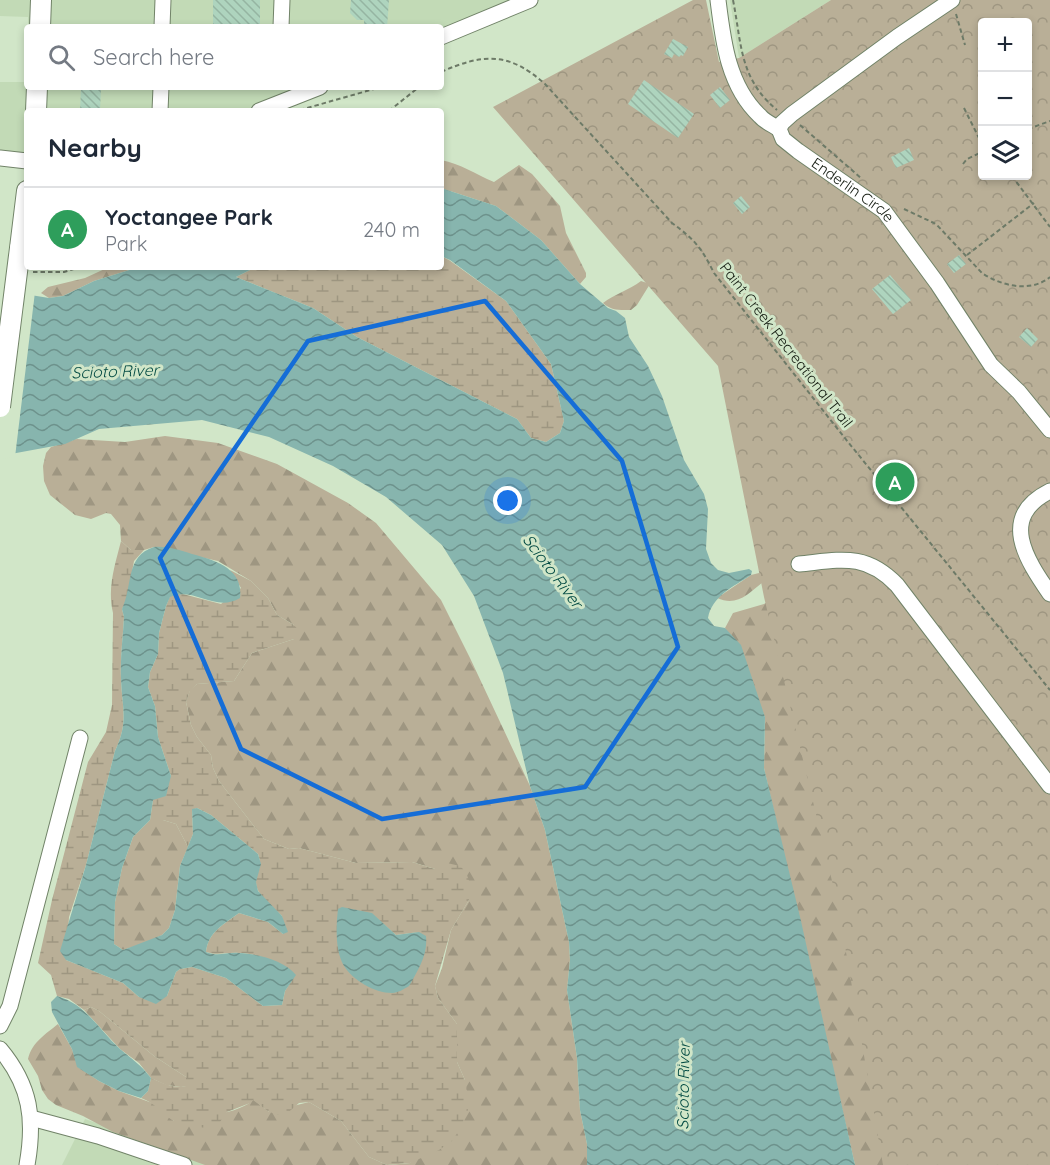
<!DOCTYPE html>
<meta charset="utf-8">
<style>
:root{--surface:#fff;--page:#f2f2f3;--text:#1f2937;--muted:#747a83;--line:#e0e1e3;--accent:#156dd7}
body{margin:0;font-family:Quicksand,sans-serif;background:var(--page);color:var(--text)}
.controls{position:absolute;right:18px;top:18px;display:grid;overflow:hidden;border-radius:6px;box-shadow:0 3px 9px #0003}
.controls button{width:54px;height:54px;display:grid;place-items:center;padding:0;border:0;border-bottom:2px solid var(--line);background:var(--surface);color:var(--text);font:30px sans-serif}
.you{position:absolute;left:508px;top:501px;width:21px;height:21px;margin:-15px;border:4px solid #fff;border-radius:50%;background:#1a73e8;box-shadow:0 0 0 9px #1a73e833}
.badge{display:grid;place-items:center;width:39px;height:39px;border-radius:50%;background:var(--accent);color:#fff;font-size:20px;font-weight:700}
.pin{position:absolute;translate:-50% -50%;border:3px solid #fff;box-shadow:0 2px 6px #0006}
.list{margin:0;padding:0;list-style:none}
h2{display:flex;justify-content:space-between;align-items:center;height:78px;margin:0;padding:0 24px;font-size:26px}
h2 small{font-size:20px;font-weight:400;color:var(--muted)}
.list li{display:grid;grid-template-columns:39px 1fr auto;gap:18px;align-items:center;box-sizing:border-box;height:84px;padding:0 24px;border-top:2px solid var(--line)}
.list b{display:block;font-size:22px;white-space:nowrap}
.list p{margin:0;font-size:20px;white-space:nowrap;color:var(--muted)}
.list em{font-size:20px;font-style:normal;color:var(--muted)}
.icon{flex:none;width:33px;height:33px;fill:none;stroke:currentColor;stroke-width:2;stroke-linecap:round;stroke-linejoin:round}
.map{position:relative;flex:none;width:1050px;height:1165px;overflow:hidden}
.search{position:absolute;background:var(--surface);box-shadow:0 3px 9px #0003;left:24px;top:24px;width:420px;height:66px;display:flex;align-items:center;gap:15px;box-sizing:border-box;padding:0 21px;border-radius:6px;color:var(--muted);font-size:22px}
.panel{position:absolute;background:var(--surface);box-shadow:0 3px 9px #0003;left:24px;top:108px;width:420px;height:162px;border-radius:6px}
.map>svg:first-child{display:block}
.built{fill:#c2dab6}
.forest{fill:url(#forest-firs)}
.wetland{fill:url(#wetland-marsh);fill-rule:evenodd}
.park{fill:url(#park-crowns);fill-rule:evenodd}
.water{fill:url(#water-waves)}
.pier{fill:#d1e6c8}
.building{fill:url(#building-back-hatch)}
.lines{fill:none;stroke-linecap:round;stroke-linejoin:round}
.minor-casing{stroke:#718368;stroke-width:17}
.major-casing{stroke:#718368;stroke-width:22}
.path{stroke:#6d7a67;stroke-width:2;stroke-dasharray:4.5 3;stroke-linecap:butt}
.minor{stroke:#fff;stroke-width:15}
.major{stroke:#fff;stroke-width:20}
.major-bridge-casing{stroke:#718368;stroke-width:22;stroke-linecap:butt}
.major-bridge{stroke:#fff;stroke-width:20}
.marked{fill:none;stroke:#156dd7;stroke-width:4.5;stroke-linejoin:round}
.labels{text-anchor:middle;stroke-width:6;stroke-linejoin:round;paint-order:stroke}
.street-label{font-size:15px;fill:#12190f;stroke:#d1e6c8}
.water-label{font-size:16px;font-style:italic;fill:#034b43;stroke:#d1e6c8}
</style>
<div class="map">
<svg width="1050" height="1165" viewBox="0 0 1050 1165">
<defs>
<pattern id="forest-firs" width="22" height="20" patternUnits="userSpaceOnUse" patternTransform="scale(1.5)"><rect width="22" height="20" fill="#b9af97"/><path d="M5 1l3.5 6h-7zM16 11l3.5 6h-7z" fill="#9e9681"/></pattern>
<pattern id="wetland-marsh" width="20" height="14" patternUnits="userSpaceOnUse" patternTransform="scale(1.5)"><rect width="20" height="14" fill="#b9af97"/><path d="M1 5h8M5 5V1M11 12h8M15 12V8" fill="none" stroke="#9e9681"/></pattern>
<pattern id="park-crowns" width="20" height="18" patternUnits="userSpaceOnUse" patternTransform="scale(1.5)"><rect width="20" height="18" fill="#b9af97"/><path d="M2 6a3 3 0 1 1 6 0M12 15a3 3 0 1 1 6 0" fill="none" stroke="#9e9681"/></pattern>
<pattern id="water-waves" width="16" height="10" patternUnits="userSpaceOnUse" patternTransform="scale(1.5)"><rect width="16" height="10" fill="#87b5ae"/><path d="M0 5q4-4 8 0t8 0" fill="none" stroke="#6d928c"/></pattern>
<pattern id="building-back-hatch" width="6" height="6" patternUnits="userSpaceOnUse" patternTransform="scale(1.5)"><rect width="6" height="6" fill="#aed4be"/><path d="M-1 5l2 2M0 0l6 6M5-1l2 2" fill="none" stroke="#95b5a2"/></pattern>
</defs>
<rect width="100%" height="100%" fill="#d1e6c8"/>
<path class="built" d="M0,0h540l-99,41v-14h-413v-10l-28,-1z
M730,0h101l-92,58z
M27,52v35h303l-59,24h-244v54l-27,-2v-81h26z
M85,1119l131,46h-154z"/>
<path class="forest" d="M441,160c20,4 34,14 53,22l25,-17 13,9 28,32 6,27 20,40v4l-6,7 -39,-44 -45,-34 -55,-18z
M109,267h30l-45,14 -31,15 -14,2 -8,-5 7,-6 37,-9z
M641,281l9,3 -13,21 -6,5c-12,0 -19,1 -28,-7 12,-9 26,-13 38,-22z
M165,436l53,7 59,21 71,39 28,20 65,77 29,58 60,128 15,44 24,112 1,18 -3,30 10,68 3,52 7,34v21h-198l21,-2 55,-83 -8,-18v-38l-19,-26 -3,-12 7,-18 9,-38 18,-30 -34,-31 -23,-7 -56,1 -57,-15 -10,1 -25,-10 -45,-58 -6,-13 -2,-13 -14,-18 -6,-12 -5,-23 4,-12 7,-6 37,-3 18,-28 42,-14v-14l-17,-10 -9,-17 -17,-17 -33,-20 -64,-14 -10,3h-13l-10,-9 -1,-16 -9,-11 -5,-1 -15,6 -16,-4 -25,-20 -6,-14 -1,-15 3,-13 5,-6 26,-8 48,3z
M763,572v10c-15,12 -26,25 -46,16l34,-23z
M785,590l124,575h-54l-91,-397 1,-51 -40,-89 8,-15 31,-9z
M150,820h13l13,4 12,23 -8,19 -5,44 -6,18 -7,7 -14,7 -25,8 -9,-6 1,-42 7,-34 11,-31z
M91,1007l8,4 55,45 32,21v9l-5,1 -15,-2 -15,-7 -12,-15 -19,-14 -36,-39z
M58,1024l14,25 6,18 21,14 20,10 36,13 19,17c18,-3 69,-7 79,-22l16,13 40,-10 32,19 28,36 18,8h-182l-92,-33 -30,-16 -27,-11 -8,-6 -6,-9 -4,-14 -10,-17c4,-17 18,-25 30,-35z"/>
<path class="wetland" d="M441,256l8,4 57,41 45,63 13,57 -4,12 -14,9 -15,-4 -14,-19 -160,-82 -44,-29 -77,-31 20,-10h185z
M121,541l10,9h13l-10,11 -7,39 -5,9 2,8c-1,20 -4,41 -3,61 1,31 8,43 -6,73l-29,114 -17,52 -3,43 57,23 16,14 28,-1 9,-24 4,-3 12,-2 34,11 37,28 19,-1 3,-14 10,-16c-18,-12 -33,-21 -56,-22 -13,-1 -21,3 -33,-1 2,-20 18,-28 33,-39l29,9 15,12 -1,-18c-8,-8 -26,-20 -26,-34 1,-12 7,-14 2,-28l-47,-39 -14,-7 -5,2 1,24 -5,13 -12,-23 -13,-4h-13l3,-20 18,-24 -13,-39 -3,-31 -7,-19 2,-15 8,-18 1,-21 7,-27 4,-10 9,-3 42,11 20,-16 -11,-18 21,11 17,17 9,17 17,10 6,7 -6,7 -42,14 -18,28 -37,3 -7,7 -4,11 5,23 6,12 14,18 2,13 6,13 45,58 25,10 10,-1 57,15 56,-1 23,7 12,-6 13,3 6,6 3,9v19l-18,30 -16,56 3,12 19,26v38l8,18 3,16v14l-8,19 -8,12 -13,9 -29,13 -23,2 -18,-8 -28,-36 -32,-19 -10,1 -15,13 -15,-4 -16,-12 -3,3 -23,9 -12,17c-13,-2 -31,-2 -43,-9 -13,-9 -14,-15 -31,-22l7,-7 3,-13c11,5 23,11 35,8v-9l-32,-21 -55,-45 -8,-4 -7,3 -15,-11 -12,-3 -6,-21 -13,-12 14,-63 36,-138 18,-30 6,-27 1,-92c-6,-25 2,-48 8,-72zM338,910l34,4 24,21 23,-3 -81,13z"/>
<path class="park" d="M693,0h13l13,62 20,-4 92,-58h219v1165h-167l-45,-259 -74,-309 -46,-231 -225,-259zM982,22h46v154h-46z"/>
<path class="water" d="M441,188l55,18 45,34 39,44 28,24 8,3 9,7 4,19 19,29 14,30 22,64 20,34 4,15 -2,40 5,14 7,7 11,3 20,-4 3,2 -1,4c-18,12 -39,21 -43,43l6,8 11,2 16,17 24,72 -1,51 37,153 54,244h-268v-21l-7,-34 -3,-52 -10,-68 3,-30 -1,-18 -24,-112 -15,-44 -27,-113 -29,-77 -32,-51 -56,-48 -53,-31 -64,-29 -67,-17 -103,9 -34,15 -65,12v-166l49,8 14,-2 31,-15 45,-14h117l-20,10 77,31 44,29 160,82 14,19 15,4 14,-9 4,-12 -13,-57 -45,-63 -56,-41 -9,-4z
M154,547c13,-1 25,3 38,7 22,6 52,14 48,44 -25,15 -46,-12 -70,-1l-4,9 -7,27 -1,21 -8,18 -2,15 7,19 3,31 13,39 -5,20 -13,4 -3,20 -17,17 -11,31 -7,34 -1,42 9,6 39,-15 7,-7 6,-18 5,-44 13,-32 -1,-25 5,-1 14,7 47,39 3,10 -5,18 2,9 24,25 6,16 -5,2 -15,-12 -29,-9c-15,11 -31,19 -33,39 12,5 20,0 33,1 19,1 45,7 57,22l-11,16 -3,14 -19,1 -37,-28 -34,-11 -12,2 -4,3 -9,24 -11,8 -17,-7 -16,-14 -57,-23 -6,-9 26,-86 29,-114c14,-30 7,-42 6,-73 -1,-20 2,-41 3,-61l-2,-8c11,-23 3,-53 32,-62z
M342,907l30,6 24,22 23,-3 7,4c2,19 -8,34 -17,50 -5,3 -11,7 -17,7 -18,0 -39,-13 -48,-27 -9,-15 -8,-40 -6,-57z
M57,996c29,8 42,34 63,53 13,11 20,15 31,29l-3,13 -7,7 -22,-7 -20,-10 -22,-14 -5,-18 -20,-37 -1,-10z"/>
<path class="pier" d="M0,287l35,5 -20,165 -15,2z"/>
<path class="building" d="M213,0h47v27h-47z
M351,0h38l-2,27h-16v-2l-7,-1v-4h-7l-7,-7z
M673,39l15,8 -5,9 -2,-1 -2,2 -5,-3 -2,4 -8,-4z
M644,80l50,34 -16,24 -50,-34z
M720,87l10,13 -10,8 -10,-13z
M81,88h20l-1,23h-20z
M909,148l5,12 -18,8 -5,-11z
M741,196l9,11 -8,7 -9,-11z
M959,255l7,9 -12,9 -7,-9z
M890,275l21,25 -18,14 -21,-25z
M1027,328l11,11 -7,8 -12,-10z"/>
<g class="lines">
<g class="minor-casing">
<g id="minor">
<path d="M718,0c5,41 10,86 42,116 5,6 13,9 19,13"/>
<path id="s1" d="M952,0l-55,37 -105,77 -10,9 -3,6 4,10 15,12 86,60 53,72 54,82 28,27 31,38"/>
<path d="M162,27l1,-27"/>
<path d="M281,27l1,-27"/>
<path d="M441,37l89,-37"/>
<path d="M160,111l1,-24"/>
<path d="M259,111l61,-24"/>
<path d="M0,158l27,3"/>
<path d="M1050,491c-52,26 -24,68 0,103"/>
<path d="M799,564c41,-4 66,-12 98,21l153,201"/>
<path d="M0,1026l10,-20 70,-268"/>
<path d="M0,1049c31,37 35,71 27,116"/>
<path d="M31,1118l67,18 86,29"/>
</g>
</g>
<g class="major-casing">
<path id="major" d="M40,27l1,-27
M36,111l1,-24
M20,248l7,-57"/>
</g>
<path class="path" d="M733,0c9,45 6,78 44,110
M956,14l9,31
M441,72c43,-19 68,-20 104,12l127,139c23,17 29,24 42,50l134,169 202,248
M964,108l17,34
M300,110l81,-23
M389,111l30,-24
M800,125l61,53
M1028,129l22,-8
M982,142v7
M963,164l4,-5 15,-7
M1012,176l38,51
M904,209l32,15 46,49c19,13 49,20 68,4
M967,255l67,-52
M33,272h31l16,-5"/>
<use href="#minor" class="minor"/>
<use href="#major" class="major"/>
<g class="major-bridge-casing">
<path id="major-bridge" d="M0,407l20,-159"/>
</g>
<use href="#major-bridge" class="major-bridge"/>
</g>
<path class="marked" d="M485,301l137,160 56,186 -93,140 -203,32 -141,-70 -81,-191 148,-217z"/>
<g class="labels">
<g class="street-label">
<text dy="5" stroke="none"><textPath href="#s1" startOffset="314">Enderlin Circle</textPath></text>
<text transform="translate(786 345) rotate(52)" y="5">Paint Creek Recreational Trail</text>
</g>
<g class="water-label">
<text transform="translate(115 371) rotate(-2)" y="6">Scioto River</text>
<text transform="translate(553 571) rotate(53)" y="6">Scioto River</text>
<text transform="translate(683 1086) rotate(-89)" y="6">Scioto River</text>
</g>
</g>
</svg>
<div class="controls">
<button>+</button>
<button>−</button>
<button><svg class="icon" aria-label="layers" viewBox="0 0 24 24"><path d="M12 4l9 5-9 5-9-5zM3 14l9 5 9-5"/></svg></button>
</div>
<div class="you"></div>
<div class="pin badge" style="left:895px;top:482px;background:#2e9e5b">A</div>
<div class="search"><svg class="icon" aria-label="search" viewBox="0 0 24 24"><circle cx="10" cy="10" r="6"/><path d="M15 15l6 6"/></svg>Search here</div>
<section class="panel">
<h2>Nearby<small></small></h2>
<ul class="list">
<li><span class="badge" style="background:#2e9e5b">A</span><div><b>Yoctangee Park</b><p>Park</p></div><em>240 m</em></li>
</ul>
</section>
</div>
